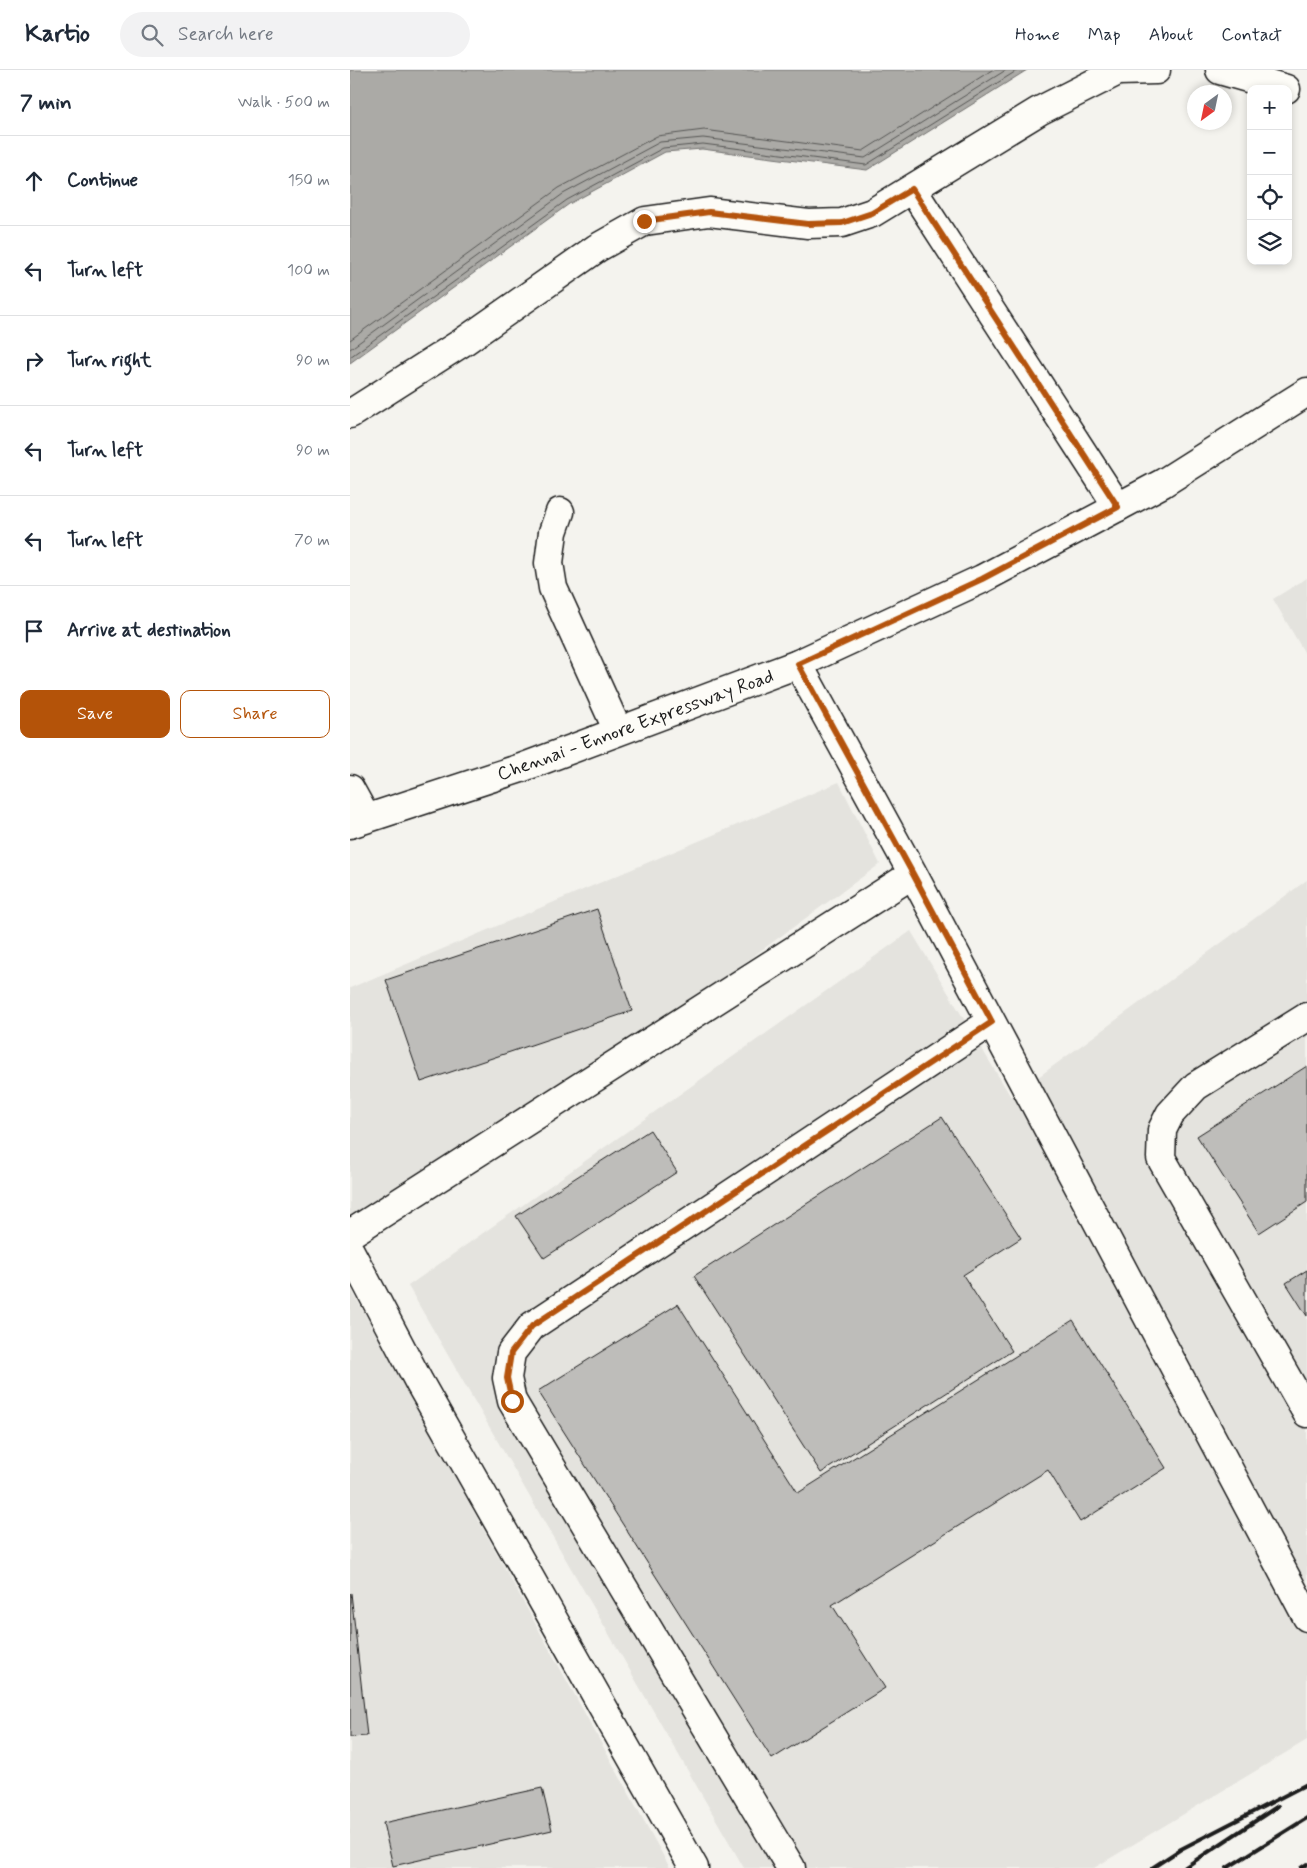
<!DOCTYPE html>
<meta charset="utf-8">
<style>
:root{--surface:#fff;--page:#f2f2f3;--text:#1f2937;--muted:#747a83;--line:#e0e1e3;--accent:#b45309}
body{margin:0;font-family:Mynerve,sans-serif;background:var(--page);color:var(--text)}
.controls{position:absolute;right:15px;top:15px;display:grid;overflow:hidden;border-radius:10px;box-shadow:0 2px 8px #0003}
.controls button{width:45px;height:45px;display:grid;place-items:center;padding:0;border:0;border-bottom:1px solid var(--line);background:var(--surface);color:var(--text);font:25px sans-serif}
.compass{position:absolute;left:837px;top:15px;width:45px;height:45px;border-radius:50%;background:var(--surface);box-shadow:0 2px 8px #0003;rotate:213deg}
.stop{position:absolute;width:15px;height:15px;margin:-11px;border:4px solid #b45309;border-radius:50%;background:#fff}
.stop.end{background:#b45309;border-color:#fff;box-shadow:0 1px 5px #0008}
.list{margin:0;padding:0;list-style:none}
h2{display:flex;justify-content:space-between;align-items:center;height:65px;margin:0;padding:0 20px;font-size:21px}
h2 small{font-size:16px;font-weight:400;color:var(--muted)}
.list li{display:grid;grid-template-columns:32px 1fr auto;gap:15px;align-items:center;box-sizing:border-box;height:90px;padding:0 20px;border-top:1px solid var(--line)}
.list b{display:block;font-size:19px;white-space:nowrap}
.list em{font-size:16px;font-style:normal;color:var(--muted)}
.actions{display:flex;gap:10px;padding:15px 20px}
.actions a{flex:1;padding:11px 0;border:1px solid var(--accent);border-radius:10px;text-align:center;font-size:18px;color:var(--accent)}
.actions .main{background:var(--accent);color:#fff}
.icon{flex:none;width:28px;height:28px;fill:none;stroke:currentColor;stroke-width:2;stroke-linecap:round;stroke-linejoin:round}
.map{position:relative;flex:none;width:957px;height:1798px;overflow:hidden}
header{display:flex;align-items:center;gap:30px;box-sizing:border-box;height:70px;padding:0 25px;background:var(--surface);border-bottom:1px solid var(--line)}
header strong{font-size:24px}
nav{display:flex;gap:28px;margin-inline-start:auto;font-size:18px}
.search{width:350px;height:45px;background:var(--page);display:flex;align-items:center;gap:12px;box-sizing:border-box;padding:0 18px;border-radius:28px;color:var(--muted);font-size:19px}
main{display:flex}
aside{flex:1;background:var(--surface)}
.map>svg:first-child{display:block}
.built{fill:#e4e3de}
.water{fill:#abaaa6;stroke:#72716f}
.lines{fill:none;stroke-linecap:round;stroke-linejoin:round}
.shore{stroke:#555553;stroke-width:1}
.building{fill:#bebdba;stroke:#1c1c1c}
.minor-casing{stroke:#1c1c1c;stroke-width:31}
.major-casing{stroke:#1c1c1c;stroke-width:31}
.minor{stroke:#fdfcf7;stroke-width:28}
.major{stroke:#fdfcf7;stroke-width:28}
.rail{stroke:#1c1c1c;stroke-width:4}
.route{stroke:#b45309;stroke-width:6}
.labels{text-anchor:middle;stroke-width:4;stroke-linejoin:round;paint-order:stroke}
.street-label{font-size:19px;fill:#1c1c1c;stroke:#fdfcf7}
</style>
<header>
<strong>Kartio</strong>
<div class="search"><svg class="icon" aria-label="search" viewBox="0 0 24 24"><circle cx="10" cy="10" r="6"/><path d="M15 15l6 6"/></svg>Search here</div>
<nav><a>Home</a><a>Map</a><a>About</a><a>Contact</a></nav>
</header>
<main>
<aside>
<h2>7 min<small>Walk · 500 m</small></h2>
<ul class="list">
<li><svg class="icon" aria-label="ahead" viewBox="0 0 24 24"><path d="M12 20V5M6 11l6-6 6 6"/></svg><div><b>Continue</b></div><em>150 m</em></li>
<li><svg class="icon" aria-label="left" viewBox="0 0 24 24"><path d="M17 20v-9H6M10 6l-5 5 5 5"/></svg><div><b>Turn left</b></div><em>100 m</em></li>
<li><svg class="icon" aria-label="right" viewBox="0 0 24 24"><path d="M7 20v-9h11M14 6l5 5-5 5"/></svg><div><b>Turn right</b></div><em>90 m</em></li>
<li><svg class="icon" aria-label="left" viewBox="0 0 24 24"><path d="M17 20v-9H6M10 6l-5 5 5 5"/></svg><div><b>Turn left</b></div><em>90 m</em></li>
<li><svg class="icon" aria-label="left" viewBox="0 0 24 24"><path d="M17 20v-9H6M10 6l-5 5 5 5"/></svg><div><b>Turn left</b></div><em>70 m</em></li>
<li><svg class="icon" aria-label="arrive" viewBox="0 0 24 24"><path d="M6 21V4h12l-3 4 3 4H6"/></svg><div><b>Arrive at destination</b></div></li>
</ul>
<div class="actions"><a class="main">Save</a><a>Share</a></div>
</aside>
<div class="map">
<svg width="957" height="1798" viewBox="0 0 957 1798">
<rect width="100%" height="100%" fill="#f4f3ee"/>
<filter id="ink" filterUnits="userSpaceOnUse"><feTurbulence type="fractalNoise" baseFrequency=".02" numOctaves="2"/><feDisplacementMap in="SourceGraphic" scale="10" xChannelSelector="R" yChannelSelector="G"/><feConvolveMatrix kernelMatrix="1 2 1 2 8 2 1 2 1" color-interpolation-filters="sRGB"/></filter>
<g filter="url(#ink)">
<path class="built" d="M957,508v79l-34,-58z
M489,712l41,82 -530,386v-262z
M957,810v860l-213,128h-350l-336,-582 503,-355 100,166z
M0,1217l320,581h-320z"/>
<path class="water" d="M0,0h677l-160,100 -165,-21 -37,3 -96,52 -219,159z"/>
<g class="lines">
<path class="shore" d="M0,270l209,-152 98,-52 47,-6 159,21 129,-81
M0,279l213,-155 97,-52 43,-4 162,20 141,-88
M0,287l217,-157 96,-52 40,-4 163,21 152,-95"/>
</g>
<path class="building" d="M247,839l35,102 -211,71 -35,-102z
M957,996v136l-48,31 -62,-97z
M592,1047l79,121 -58,37 49,76 -191,122 -127,-197z
M300,1060l27,42 -133,86 -28,-42z
M957,1200v46l-21,-33z
M328,1234l120,189 275,-173 93,148 -86,54 -32,-52 -216,135 53,83 -113,71 -234,-368z
M1,1523l16,143 -17,1v-143z
M192,1718l10,42 -159,36 -10,-43z"/>
<g class="lines">
<g class="minor-casing">
<path id="minor" d="M870,0l66,19
M562,119l206,318
M0,344l113,-72 134,-94 48,-27 64,-9 99,12 34,-1 30,-10 167,-102 79,-40 38,-1
M210,442l-7,20 -4,31 4,25 65,143
M0,719l16,29
M563,804l394,743
M957,947l-111,69 -26,28 -8,16 -1,28 146,255
M0,1164l563,-360 -115,-210
M0,1181l69,131 275,486
M441,1798l-279,-467 -5,-23 4,-25 21,-27 459,-304"/>
</g>
<g class="major-casing">
<path id="major" d="M0,754l171,-56 277,-104 184,-85 136,-72 45,-24 144,-91"/>
</g>
<use href="#minor" class="minor"/>
<use href="#major" class="major"/>
<path class="rail" d="M802,1798l29,-19 126,-65
M834,1798l94,-62
M877,1798l80,-50
M951,1798l6,-4"/>
</g>
</g>
<g class="lines" filter="url(#ink)">
<path class="route" d="M162,1331l-5,-23 4,-25 21,-27 460,-304 -79,-148 -115,-210 184,-85 136,-72 -206,-318 -40,24 -30,10 -34,1 -99,-12 -65,9"/>
</g>
<g class="labels">
<g class="street-label">
<text transform="translate(285 654) rotate(-20)" y="7">Chennai - Ennore Expressway Road</text>
</g>
</g>
</svg>
<div class="controls">
<button>+</button>
<button>−</button>
<button><svg class="icon" aria-label="locate" viewBox="0 0 24 24"><circle cx="12" cy="12" r="6"/><path d="M12 2v4M12 18v4M2 12h4M18 12h4"/></svg></button>
<button><svg class="icon" aria-label="layers" viewBox="0 0 24 24"><path d="M12 4l9 5-9 5-9-5zM3 14l9 5 9-5"/></svg></button>
</div>
<svg class="compass" viewBox="-18 -18 36 36"><path d="M0-13l5 13h-10z" fill="#e53935"/><path d="M0 13l5-13h-10z" fill="#747a83"/></svg>
<div class="stop" style="left:162px;top:1331px"></div>
<div class="stop end" style="left:294px;top:151px"></div>
</div>
</main>
